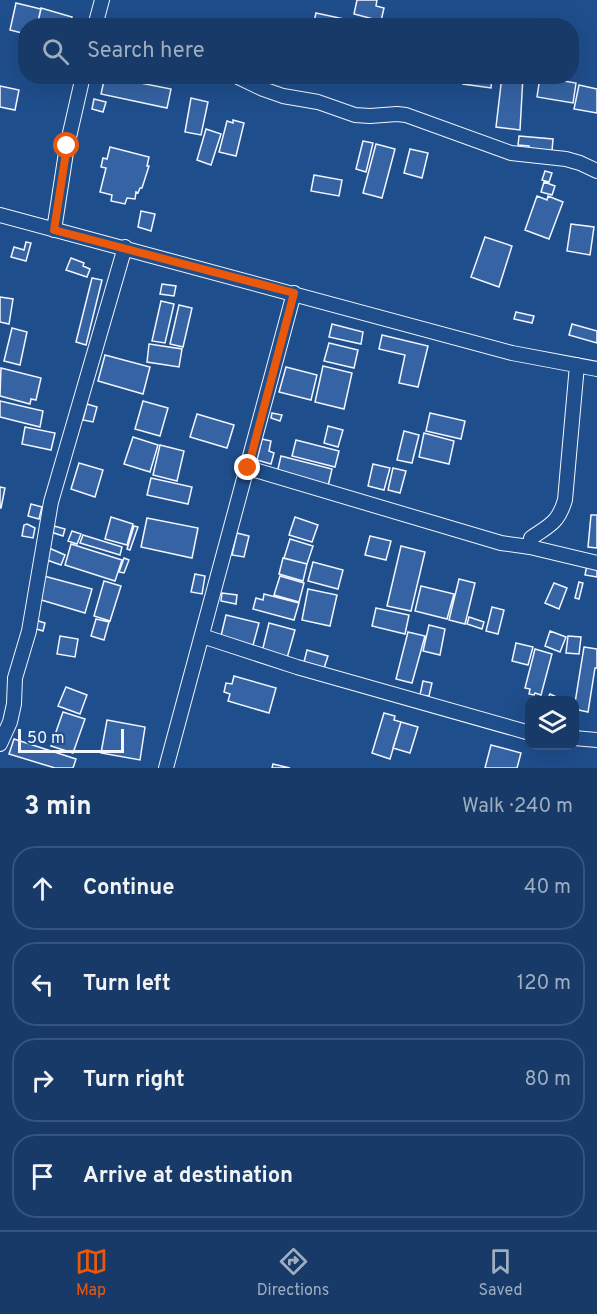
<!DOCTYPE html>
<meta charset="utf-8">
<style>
:root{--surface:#173a69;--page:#244571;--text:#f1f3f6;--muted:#9eadc0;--line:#36547d;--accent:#ea580c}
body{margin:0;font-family:Overpass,sans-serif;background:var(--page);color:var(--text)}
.controls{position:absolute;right:18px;bottom:18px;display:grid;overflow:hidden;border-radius:12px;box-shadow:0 6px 24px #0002}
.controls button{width:54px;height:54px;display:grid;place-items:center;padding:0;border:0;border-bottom:2px solid var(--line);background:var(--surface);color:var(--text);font:30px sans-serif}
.scale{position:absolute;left:18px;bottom:15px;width:106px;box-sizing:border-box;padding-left:6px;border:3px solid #f2f6ff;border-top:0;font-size:16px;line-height:21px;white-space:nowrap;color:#f2f6ff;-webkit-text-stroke:4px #1f4e8c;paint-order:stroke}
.stop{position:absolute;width:18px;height:18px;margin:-14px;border:4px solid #ea580c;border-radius:50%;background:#fff}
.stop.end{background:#ea580c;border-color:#fff;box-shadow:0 2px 6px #0008}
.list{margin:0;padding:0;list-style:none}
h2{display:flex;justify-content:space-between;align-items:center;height:78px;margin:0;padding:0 24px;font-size:26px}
h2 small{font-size:20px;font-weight:400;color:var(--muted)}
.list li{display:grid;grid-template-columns:39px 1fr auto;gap:18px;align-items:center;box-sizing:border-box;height:84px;margin:0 12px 12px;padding:0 12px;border:2px solid var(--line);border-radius:24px}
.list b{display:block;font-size:22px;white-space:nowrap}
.list em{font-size:20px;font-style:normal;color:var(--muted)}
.icon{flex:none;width:33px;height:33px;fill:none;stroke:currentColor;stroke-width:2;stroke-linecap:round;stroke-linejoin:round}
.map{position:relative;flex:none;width:597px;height:768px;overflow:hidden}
.search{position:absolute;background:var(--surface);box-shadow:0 6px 24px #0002;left:18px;right:18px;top:18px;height:66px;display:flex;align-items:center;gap:15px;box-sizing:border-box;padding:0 21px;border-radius:24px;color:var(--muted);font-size:22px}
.sheet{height:462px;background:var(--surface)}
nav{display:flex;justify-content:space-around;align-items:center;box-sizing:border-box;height:84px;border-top:2px solid var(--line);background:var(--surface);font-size:16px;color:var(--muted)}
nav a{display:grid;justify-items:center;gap:3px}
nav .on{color:var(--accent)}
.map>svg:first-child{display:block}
.building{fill:#3563a3;stroke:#f2f6ff;stroke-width:1.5}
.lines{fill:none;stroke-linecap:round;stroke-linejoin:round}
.minor-casing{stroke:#f2f6ff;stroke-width:16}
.minor{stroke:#1f4e8c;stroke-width:14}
.route{stroke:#ea580c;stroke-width:8}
</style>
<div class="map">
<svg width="597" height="768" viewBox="0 0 597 768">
<rect width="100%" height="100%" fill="#1f4e8c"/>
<path class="building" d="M357,0h20l-1,6 8,2 -3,13 -27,-7z
M16,3l25,6 -4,17h-11v8l-16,-4z
M41,8l31,9 -2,9h-33z
M316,13l33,7 -1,6h-35z
M105,76l66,13 -4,19 -66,-14z
M464,76h28l-1,12 -28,-4z
M502,76h21l-3,54 -24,-3z
M540,77l36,6 -3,20 -36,-6z
M579,85l18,4v24l-23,-4z
M0,86l19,4 -4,20 -15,-3z
M191,98l17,4 -7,33 -16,-3z
M94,99l12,3 -3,10 -11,-3z
M233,120l11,3 -8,33 -17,-4 8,-31 6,2z
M206,129l15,5 -10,31 -14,-5z
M519,136l34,3 -1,12 -23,-2v-3l-11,-1z
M363,141l10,2 -7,29 -10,-3z
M376,144l19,5 -13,49 -19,-5z
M110,147l39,10 -2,9h2l-7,22h-2l-2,5 -2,-1 -1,7 -8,-1 -2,6 -14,-3 1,-6 -12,-3 6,-24 -5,-1 2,-9 4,1z
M410,149l18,4 -6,25 -18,-5z
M545,171l7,2 -3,9 -7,-2z
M314,175l28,5 -3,16 -28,-5z
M544,182l11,4 -3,9 -11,-3z
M537,196l10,4 1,-4 15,6 -14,37 -24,-9z
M141,211l14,3 -4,17 -13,-4z
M571,224l23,3 -4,28 -23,-4z
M485,237l27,9 -13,41 -28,-10z
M26,242l5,1 -5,18 -15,-4 3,-10 10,3z
M71,258l13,5 -1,3 7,3 -3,8 -21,-7z
M92,278l10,2 -16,65 -10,-3z
M162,284l14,2 -2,10 -14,-2z
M0,297l13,2 -4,25 -9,-2z
M161,301l13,3 -9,39 -13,-2z
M179,305l13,3 -9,39 -13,-3z
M516,312l18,4 -2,7 -18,-4z
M332,324l31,8 -2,12 -32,-7z
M572,324l25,7v12l-28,-8z
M12,328l15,4 -7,33 -16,-4z
M382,335l46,11 -10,41 -19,-4 6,-28 -26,-6z
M329,343l29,7 -4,18 -30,-7z
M149,344l33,5 -3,18 -32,-5z
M105,355l45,12 -7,27 -45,-13z
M323,366l29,7 -8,36 -29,-7z
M286,367l31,8 -6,25 -32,-8z
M1,368l40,10 -5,22 -5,-1 -1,5 -30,-8z
M0,401l43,10 -3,16 -40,-10z
M143,401l25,7 -8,28 -25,-7z
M87,404l10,3 -4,15 -10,-2z
M272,413l10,2 -2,6 -9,-3z
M430,413l35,8 -4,18 -35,-8z
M197,414l37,11 -7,23 -37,-11z
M328,426l15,4 -5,17 -14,-4z
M25,427l30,6 -4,17 -29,-6z
M404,431l15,4 -7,28 -15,-3z
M424,433l30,8 -5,23 -30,-7z
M133,437l25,8 -8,27 -26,-8z
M262,439l9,2 -2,10 5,2 -3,11 -14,-4z
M296,440l43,11 -4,16 -43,-11z
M160,445l24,6 -7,30 -24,-6z
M281,456l51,13 -4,17 -51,-13z
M79,463l24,7 -8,27 -24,-8z
M373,464l17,4 -6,22 -16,-4z
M393,468l13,3 -6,22 -12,-3z
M151,478l41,9 -4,17 -41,-9z
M0,487l5,1 -4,20h-1z
M31,504l11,3 -3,12 -11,-3z
M591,515h6v33l-9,-1z
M111,517l22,7 -6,21 -22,-6z
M295,517l23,8 -6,17 -23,-7z
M147,518l51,10 -6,30 -51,-11z
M27,524l8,4 -2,10 -11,-2 2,-11z
M54,526l11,3 -2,7 -12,-4z
M134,526l4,1 -8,23 -3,-1z
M72,531l9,3 -4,10 -9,-3z
M237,533l12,3 -5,21 -12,-2z
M83,535l39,12 -2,8 -40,-12z
M370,536l21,5 -5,19 -21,-5z
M290,539l23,7 -6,18 -23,-6z
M71,544l51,16 -7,21 -50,-16z
M401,546l24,6 -14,59 -24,-5z
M49,548l16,7 -4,10 -17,-6z
M124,558l5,2 -5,13 -5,-1z
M283,558l24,6 -4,17 -24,-7z
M313,562l30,8 -5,19 -30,-8z
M587,565l10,2v10l-12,-2z
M195,574l10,2 -3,18 -11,-2z
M44,576l48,13 -7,24 -47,-14z
M280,576l24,7 -5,19 -25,-7z
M459,579l16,4 -10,41 -16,-4z
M104,581l17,5 -11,35 -16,-5z
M579,582l4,1 -4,16 -4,-1z
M554,583l13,5 -8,21 -14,-6z
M421,586l33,8 -7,25 -32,-8z
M308,589l29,6 -7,31 -28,-6z
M222,593l15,2 -1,9 -15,-3z
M264,594l35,9 -5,17 -41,-11 3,-11 7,2z
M492,607l12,3 -6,24 -12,-3z
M376,608l33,7 -4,19 -33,-8z
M226,615l33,8 -7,26 -32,-9z
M469,617l15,5 -2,7 -15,-5z
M32,619l13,4 -2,8 -13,-4z
M96,619l13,3 -5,18 -13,-4z
M269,623l26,7 -8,28 -25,-6z
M429,625l16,4 -5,26 -17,-4z
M550,631l16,6 -6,15 -15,-6z
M408,632l17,4 -13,47 -16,-4z
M60,636l18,3 -3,18 -18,-3z
M568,636l13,1 -2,17 -13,-1z
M516,643l17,4 -5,18 -16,-4z
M584,647l13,2v19h-2l-7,44 -14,-3z
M535,649l17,5 -11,41 -6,-2 -1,2 -5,-1 1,-5 -5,-1z
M307,650l21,6 -4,12 -20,-6z
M234,676l42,12 -7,25 -41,-12 2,-7 -6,-2 2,-9 6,1z
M423,681l9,2 -3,13 -9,-1z
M66,687l21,8 -7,19 -22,-8z
M550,694l13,6h-16z
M63,712l22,7 -12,34 -22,-7z
M384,713l11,3 -1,4 7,2 -11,37 -18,-6z
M107,720l38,7 -5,33 -39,-7z
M401,722l17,5 -8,26 -17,-5z
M14,739l62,20 -3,9h-18l-46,-14z
M491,745l30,8 -4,15h-32z
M273,764l17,4h-18z"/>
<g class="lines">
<g class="minor-casing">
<path id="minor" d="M95,26l7,-26
M236,76l27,13 20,7 35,6 37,13 15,1 27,-2 9,1 105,38 55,6 14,4 17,8
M0,215l512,138 85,16
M54,230l13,-84 16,-70
M248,468l253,75 29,4 67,16
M530,547l1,-9c19,-13 27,-15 34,-38l12,-135
M202,636l95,31 233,66
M574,738l23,2
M0,744l10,-22 4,-18 1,-26 14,-47 22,-129 74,-255
M166,768l128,-475"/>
</g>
<use href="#minor" class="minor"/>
</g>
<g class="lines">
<path class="route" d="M67,146l-13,84 240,63 -46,175"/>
</g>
</svg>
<div class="controls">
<button><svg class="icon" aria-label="layers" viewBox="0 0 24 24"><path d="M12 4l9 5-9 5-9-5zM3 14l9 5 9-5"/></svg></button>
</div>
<div class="scale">50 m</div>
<div class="stop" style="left:67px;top:146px"></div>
<div class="stop end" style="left:248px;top:468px"></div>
<div class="search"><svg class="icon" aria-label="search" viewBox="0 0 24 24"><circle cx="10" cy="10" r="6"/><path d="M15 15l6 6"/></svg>Search here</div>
</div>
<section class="sheet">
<h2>3 min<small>Walk · 240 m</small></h2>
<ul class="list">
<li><svg class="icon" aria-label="ahead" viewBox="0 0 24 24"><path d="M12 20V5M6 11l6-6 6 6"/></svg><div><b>Continue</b></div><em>40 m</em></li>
<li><svg class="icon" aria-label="left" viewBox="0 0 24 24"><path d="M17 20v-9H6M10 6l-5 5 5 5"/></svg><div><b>Turn left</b></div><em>120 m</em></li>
<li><svg class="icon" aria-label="right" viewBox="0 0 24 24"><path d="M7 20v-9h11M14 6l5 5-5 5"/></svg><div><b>Turn right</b></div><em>80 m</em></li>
<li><svg class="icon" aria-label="arrive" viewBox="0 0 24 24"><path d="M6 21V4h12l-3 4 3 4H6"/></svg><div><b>Arrive at destination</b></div></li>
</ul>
</section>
<nav>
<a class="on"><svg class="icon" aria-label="map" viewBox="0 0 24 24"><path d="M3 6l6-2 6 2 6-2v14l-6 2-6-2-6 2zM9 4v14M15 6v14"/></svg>Map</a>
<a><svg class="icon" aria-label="directions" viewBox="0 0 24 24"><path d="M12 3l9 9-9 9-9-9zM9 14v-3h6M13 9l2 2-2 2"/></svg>Directions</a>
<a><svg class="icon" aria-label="saved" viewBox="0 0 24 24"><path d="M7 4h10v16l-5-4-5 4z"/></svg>Saved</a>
</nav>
